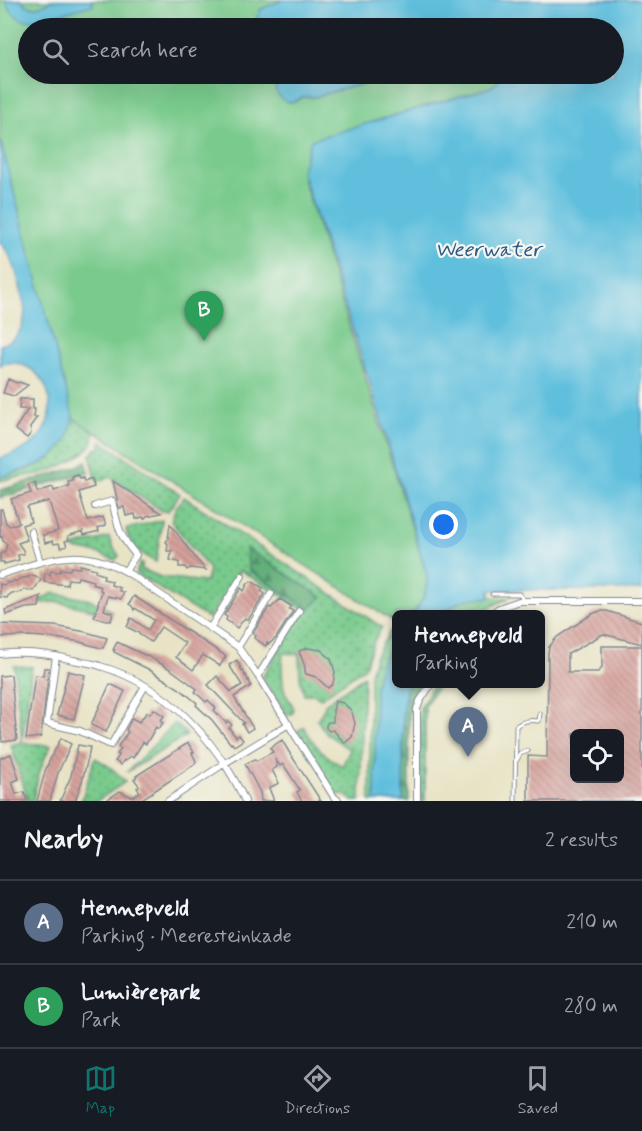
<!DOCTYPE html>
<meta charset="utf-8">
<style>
:root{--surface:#171b24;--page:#242831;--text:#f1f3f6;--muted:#9ea1a6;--line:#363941;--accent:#0f766e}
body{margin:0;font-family:Mynerve,sans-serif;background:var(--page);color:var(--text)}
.controls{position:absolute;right:18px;bottom:18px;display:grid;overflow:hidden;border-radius:9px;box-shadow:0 6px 24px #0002}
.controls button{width:54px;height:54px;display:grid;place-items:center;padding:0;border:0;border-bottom:2px solid var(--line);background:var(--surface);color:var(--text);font:30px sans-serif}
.you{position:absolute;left:444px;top:525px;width:21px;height:21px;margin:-15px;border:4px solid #fff;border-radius:50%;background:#1a73e8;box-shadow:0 0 0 9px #1a73e833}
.badge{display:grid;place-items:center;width:39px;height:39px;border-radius:50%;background:var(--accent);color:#fff;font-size:20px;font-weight:700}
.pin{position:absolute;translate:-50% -50px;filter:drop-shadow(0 2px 3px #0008)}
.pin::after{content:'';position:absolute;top:32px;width:21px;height:18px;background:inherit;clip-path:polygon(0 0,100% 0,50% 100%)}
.popup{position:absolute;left:392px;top:610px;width:153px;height:78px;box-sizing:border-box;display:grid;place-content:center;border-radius:9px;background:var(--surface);filter:drop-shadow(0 2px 4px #0005);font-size:20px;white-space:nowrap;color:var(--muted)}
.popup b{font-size:22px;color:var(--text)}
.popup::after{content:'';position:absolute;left:50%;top:100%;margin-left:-12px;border:12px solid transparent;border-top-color:var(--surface)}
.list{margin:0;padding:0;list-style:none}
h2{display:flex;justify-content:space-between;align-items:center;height:78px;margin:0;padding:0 24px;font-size:26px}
h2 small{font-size:20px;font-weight:400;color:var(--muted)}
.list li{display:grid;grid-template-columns:39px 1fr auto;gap:18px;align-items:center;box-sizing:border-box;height:84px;padding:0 24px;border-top:2px solid var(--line)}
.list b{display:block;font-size:22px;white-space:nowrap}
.list p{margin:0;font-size:20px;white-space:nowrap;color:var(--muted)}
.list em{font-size:20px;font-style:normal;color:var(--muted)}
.icon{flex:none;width:33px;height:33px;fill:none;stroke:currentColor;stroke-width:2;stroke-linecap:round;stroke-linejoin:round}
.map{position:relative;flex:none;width:642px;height:801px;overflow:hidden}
.search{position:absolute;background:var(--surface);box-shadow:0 6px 24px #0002;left:18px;right:18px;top:18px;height:66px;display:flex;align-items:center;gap:15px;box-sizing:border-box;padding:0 21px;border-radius:33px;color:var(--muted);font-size:22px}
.sheet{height:246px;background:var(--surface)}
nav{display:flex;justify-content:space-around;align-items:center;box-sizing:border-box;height:84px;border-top:2px solid var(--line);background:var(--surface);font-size:16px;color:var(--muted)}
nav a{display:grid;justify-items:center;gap:3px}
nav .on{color:var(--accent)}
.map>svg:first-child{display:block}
.grass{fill:url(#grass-dots);stroke:#4a7c75;stroke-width:1.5}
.forest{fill:url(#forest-firs);stroke:#3e6e6b;stroke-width:1.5}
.park{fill:#79ca8c;stroke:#4a7c75;stroke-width:1.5}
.water{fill:#5fbfdd;stroke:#3d779e;stroke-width:1.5}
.building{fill:url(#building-back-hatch);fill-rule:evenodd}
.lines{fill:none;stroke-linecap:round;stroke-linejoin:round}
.service-casing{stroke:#828991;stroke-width:5}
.minor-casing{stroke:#828991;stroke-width:8}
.service{stroke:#fff;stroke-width:3}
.minor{stroke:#fff;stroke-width:6}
.labels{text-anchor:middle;stroke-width:4.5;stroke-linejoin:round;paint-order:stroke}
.water-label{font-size:21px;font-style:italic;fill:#2f5a84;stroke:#f6f6f2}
</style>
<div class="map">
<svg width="642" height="801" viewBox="0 0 642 801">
<defs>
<pattern id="grass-dots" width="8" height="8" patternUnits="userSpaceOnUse" patternTransform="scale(1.5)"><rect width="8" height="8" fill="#79ca8c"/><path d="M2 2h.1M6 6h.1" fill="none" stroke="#62a476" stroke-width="1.8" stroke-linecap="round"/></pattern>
<pattern id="forest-firs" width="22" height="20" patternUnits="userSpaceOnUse" patternTransform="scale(1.5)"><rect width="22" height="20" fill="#62ae78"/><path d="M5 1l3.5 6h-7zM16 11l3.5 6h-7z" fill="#508e66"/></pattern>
<pattern id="building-back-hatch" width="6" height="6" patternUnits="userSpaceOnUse" patternTransform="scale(1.5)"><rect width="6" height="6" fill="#d7a19b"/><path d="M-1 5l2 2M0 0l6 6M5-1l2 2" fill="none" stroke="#ae8482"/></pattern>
</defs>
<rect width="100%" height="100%" fill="#f6f6f2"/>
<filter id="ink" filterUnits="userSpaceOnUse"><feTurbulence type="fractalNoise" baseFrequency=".0167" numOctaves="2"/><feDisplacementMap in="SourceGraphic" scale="12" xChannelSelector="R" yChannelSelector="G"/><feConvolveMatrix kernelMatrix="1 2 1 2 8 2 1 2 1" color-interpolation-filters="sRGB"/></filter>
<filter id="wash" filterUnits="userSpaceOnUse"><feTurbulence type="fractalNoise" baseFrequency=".008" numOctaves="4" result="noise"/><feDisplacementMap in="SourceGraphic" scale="24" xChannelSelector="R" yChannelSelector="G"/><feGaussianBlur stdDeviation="1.35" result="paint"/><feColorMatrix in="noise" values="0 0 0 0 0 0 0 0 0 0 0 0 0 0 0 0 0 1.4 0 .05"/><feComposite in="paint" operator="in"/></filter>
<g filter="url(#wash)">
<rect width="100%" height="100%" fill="#e8e3c4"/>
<path class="grass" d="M73,416l20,11c1,6 2,12 -2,18 -7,11 -36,25 -49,28 -14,3 -28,4 -42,8v-4c27,-8 57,-13 67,-42 3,-7 5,-12 6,-19z
M101,441l79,53 -12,17h-5l-53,-34 -13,5 -7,-27 6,-6h3z
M184,497l198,130 -8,14 -9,26 -44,31 -7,-4h-10l-4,-15 -1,-25 -16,-1c-1,12 -2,27 2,39 2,6 9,13 9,18 -1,4 -3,5 -7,6l-25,-39 42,-67 -64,-40 -31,49 -73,-45 4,-12 3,2 -2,5 20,8 45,5 3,-13 -38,-48 4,-12z
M162,520l-6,42c-16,-8 -26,-15 -30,-33z
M109,537l4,10 6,9 -4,4 -18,-7 -23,-4 -1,-2z
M489,590h2l-1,5 2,2 17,1 -15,7 -14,9h-37c13,-14 27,-17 46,-16z
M54,593l37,7 21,11 -1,3 -53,-12 -18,1 1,-4z
M390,631l6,5v5l-15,23 -5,23 -1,114h-5v-127l5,-17z
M14,666l18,1 -10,75z
M364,676l-4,125h-8c-4,-7 -11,-6 -18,-8l-37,-62 7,-4c8,17 23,30 38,39l8,-16 -24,-17 -9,-13 7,-11 1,-5z
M434,684h5l-14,21v96h-5v-93z
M175,723l12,12 -60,37z
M18,743l22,1 11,2c-10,17 -15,36 -18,55h-5l-17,-56z
M95,758c12,6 22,13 30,24l-28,19h-16z"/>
<path class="forest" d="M86,461l3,11 -89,26v-8l76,-23z
M246,548l76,49 -13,12 -60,-39z
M407,684h13l-8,15 -3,10v92h-6v-94z"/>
<path class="park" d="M0,0h283l-22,9 -4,9 -1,10h-228v46h248l-2,5 22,22 6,-4h12l83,-23h99l1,8 -6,5 -180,53 -8,38 124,397c0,19 -3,24 -14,39h-17v9l-323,-205 -73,-276z"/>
<path class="water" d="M5,0h17c11,16 23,1 36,0 11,0 22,0 34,0l1,5c-14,3 -57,18 -69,15 -10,-3 -15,-11 -19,-20z
M283,0h359v590h-152l-1,8c-19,-1 -33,2 -46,16h-30c11,-15 14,-20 14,-39l-54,-182 -71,-222 9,-31 180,-53 6,-5 -1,-8h118v-46h-358l1,-10 4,-9z
M276,74h121l-83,23c-3,0 -7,-1 -10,0 -5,1 -9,6 -15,5 -13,-2 -17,-18 -13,-28z
M0,139l73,277c-4,43 -38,51 -73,61v-19c12,-4 24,-7 34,-16 25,-21 20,-65 -11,-77 -8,-3 -15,-3 -23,0v-20c17,-4 24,-18 25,-34 -3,-18 -11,-57 -25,-68z
M396,641v43h11l-4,23v94h-28v-114l6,-23z"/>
<g id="blocks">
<path class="building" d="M8,379l9,4 2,-1 9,3 -14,11 -11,-3z
M20,399h13v10h2l-1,8h3l-7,10 1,6 -4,5 -12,-9 13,-20h-9z
M78,475l2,4 3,-1 1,4 8,-3 2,8 -15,5 9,29 15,-4 3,8 -8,3 1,3 -15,4 -1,-4 -15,5 1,4 -4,1 2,5 -6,2 -2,-5 -5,1 -1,-3 -8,2 -2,-8 15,-4 -9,-30 -22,6 4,15 -9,3 5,15 -9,3 5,7 1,4 -6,1 1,5 -15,4v-2h-4v-8l5,-2 2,-8 -4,-3 -1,-5 -2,1v-28h2l4,14 4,3 9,-3 -8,-24 20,-6 -3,-8 7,-2 2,9 16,-5 1,4 15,-5 -1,-4 5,-1 -1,-4z
M113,481l39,26 10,6 -15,3 -3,3 -1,-2 -7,2 -1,-5 -9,2 -2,-9 -5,1z
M170,524l27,36 9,10 -16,-2 -3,2 -2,-3h-6v-5l-9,-2 2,-9h-5l1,-7 -2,-2 2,-3z
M80,565l16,4 -1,3 9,3 -1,4 9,2 -1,4 9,3 -1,3 5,1 -3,7 -13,-3 -4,14 9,3 -2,8 -17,-4 8,-26 -2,-1 1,-3 -9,-3 1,-3 -15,-4 -1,3 -9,-1 -1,6 -23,-3 1,-9 5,2 1,-4 9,1 1,-3 9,1 1,-3 9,1z
M31,575l5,1 5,4 -8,11 -9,-2 -2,3 -10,1 -4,3 -1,2 -7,-1v-13l5,1 3,-3 3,1 3,-2h3l2,-2 10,-2z
M251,581l12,7 -2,3 4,3 -17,26 -3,-2 -8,10 -11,-8 1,-3 -3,-2 17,-27 3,3 4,-8h1z
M41,596l-2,11 -13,1 -20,7 -1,-5z
M134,596l92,60 -6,10 -17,-11 -10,15 -17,-13 9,-14 -24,-16 -10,15 -12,-8v-1l-12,-6 4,-9 17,12 6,-10 -19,-12 -1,2 -2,-4 -3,-2z
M280,599l11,7 -2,3 4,2 -17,27 -7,6 -2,-1 -1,3 -12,-8 2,-2 -3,-3 16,-26 2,1z
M600,611h7l35,11v22l-39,-10 -35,20v18h30l4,-4v-22h40v155h-114v-45l19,1 1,-103 1,-7 8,-10 35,-23zM574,734h46v44h-46z
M0,624l55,2 31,6 21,6 -4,10h-2l-25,-7 -22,-3 -23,-2 -31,1z
M117,642l36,17 17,10 18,13 9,7 -2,3 11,10 2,-2 8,8 -2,2 12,13 2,-2 4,4 -3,3 7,9 3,-2 4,5 -9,6 -2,-3 -1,1 -19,-24 -16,-15 1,-2 -17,-14 -32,-20 -34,-17 1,-2h-2z
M307,648l14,2 10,9 4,13 -2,12 -5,4 -12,-11 -10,-3 -1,-2v-5l-6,-16z
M237,660l5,11 1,-1 2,6 1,-1 2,6 1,-1 2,6 -17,11 19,31 -6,4 -5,-8 2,-1 -36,-38 9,-9 14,16 11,-7 -13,-20z
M44,668h5l-8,69 -15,2 9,-64 8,1z
M68,671l17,4 -11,44 -17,-4z
M11,675l6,65 -15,2 -2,-25v-41z
M110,684l15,7 -19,41 -15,-7z
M335,701l8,2 8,7 4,13 -3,14 -7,6 -12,-13 -4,1 -3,-3v-3l2,-3h5v-11z
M154,709l10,7 -4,5 3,2 -5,6 -2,-2 -10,17 -3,-2 -10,16 -3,-2 -4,5 -2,-1 -3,5 -6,-4 4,-5 -2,-2 4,-5 -3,-3 10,-14 -2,-2 6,-12 7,4 8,-10 3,2z
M61,738l10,6 -13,29 -8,28h-13l9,-33z
M282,740l7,12 32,49h-19l-5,-9 3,-2 -17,-26 -3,2 -5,-7 2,8 -5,3 7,13 -10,5 5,13h-13l-1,-9 -15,-28 10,-5 1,2 17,-9 -3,-4z
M188,743l6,9 -2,1 4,8 -1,3 -56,37h-34l15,-10 12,6 8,-5 -3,-4 2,-1 -1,-3 -4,-5 2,-1v-2z
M78,745l12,2 -2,11 -6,23 -7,20h-15l11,-25z
M11,754l8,25 -7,3 4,12 8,-2 3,9h-27v-43z"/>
</g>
</g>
<g filter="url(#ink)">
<use href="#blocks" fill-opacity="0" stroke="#828991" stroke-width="1.5"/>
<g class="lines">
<g class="service-casing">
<path id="service" d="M492,594h27l5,6
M517,760l3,-6 8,-3
M515,801l1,-75c8,-6 14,-6 23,-5l1,-8"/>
</g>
<g class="minor-casing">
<path id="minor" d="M95,506l17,-5c6,25 7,35 24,54l-11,16
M31,531l9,31
M0,575c52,-17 83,-31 133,1l105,71 20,29 76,121 5,4
M491,614l8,-6 20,-7h123
M210,628l32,-52
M238,647l33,-53
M0,654c24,-3 50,0 73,6 9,2 19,3 27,6 66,19 117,74 145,135
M56,656l-9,67 33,8 31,14 34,-59
M258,676l41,-65
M168,801l57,-38 64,-39
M417,801v-92l3,-8 11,-17"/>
</g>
<use href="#service" class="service"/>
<use href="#minor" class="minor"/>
</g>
</g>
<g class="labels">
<g class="water-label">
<text x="488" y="256">Weerwater</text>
</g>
</g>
</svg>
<div class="controls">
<button><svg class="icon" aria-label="locate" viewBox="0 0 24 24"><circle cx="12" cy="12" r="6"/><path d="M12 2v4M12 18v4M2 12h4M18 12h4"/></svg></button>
</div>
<div class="you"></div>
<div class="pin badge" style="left:468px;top:757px;background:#5c6f8a">A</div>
<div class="popup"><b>Hennepveld</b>Parking</div>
<div class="pin badge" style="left:204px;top:341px;background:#2e9e5b">B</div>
<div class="search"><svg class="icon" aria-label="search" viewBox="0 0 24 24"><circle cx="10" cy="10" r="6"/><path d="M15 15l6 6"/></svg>Search here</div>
</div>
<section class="sheet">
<h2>Nearby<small>2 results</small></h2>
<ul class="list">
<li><span class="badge" style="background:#5c6f8a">A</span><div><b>Hennepveld</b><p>Parking · Meeresteinkade</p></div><em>210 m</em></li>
<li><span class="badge" style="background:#2e9e5b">B</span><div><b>Lumièrepark</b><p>Park</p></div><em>280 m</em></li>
</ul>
</section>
<nav>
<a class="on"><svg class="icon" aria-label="map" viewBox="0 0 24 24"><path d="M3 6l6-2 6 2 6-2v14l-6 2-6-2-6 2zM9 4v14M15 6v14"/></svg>Map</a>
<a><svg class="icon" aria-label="directions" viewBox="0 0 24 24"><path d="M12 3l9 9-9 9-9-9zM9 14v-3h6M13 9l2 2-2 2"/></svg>Directions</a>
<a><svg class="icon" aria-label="saved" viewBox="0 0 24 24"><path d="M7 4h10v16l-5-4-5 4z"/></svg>Saved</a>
</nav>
